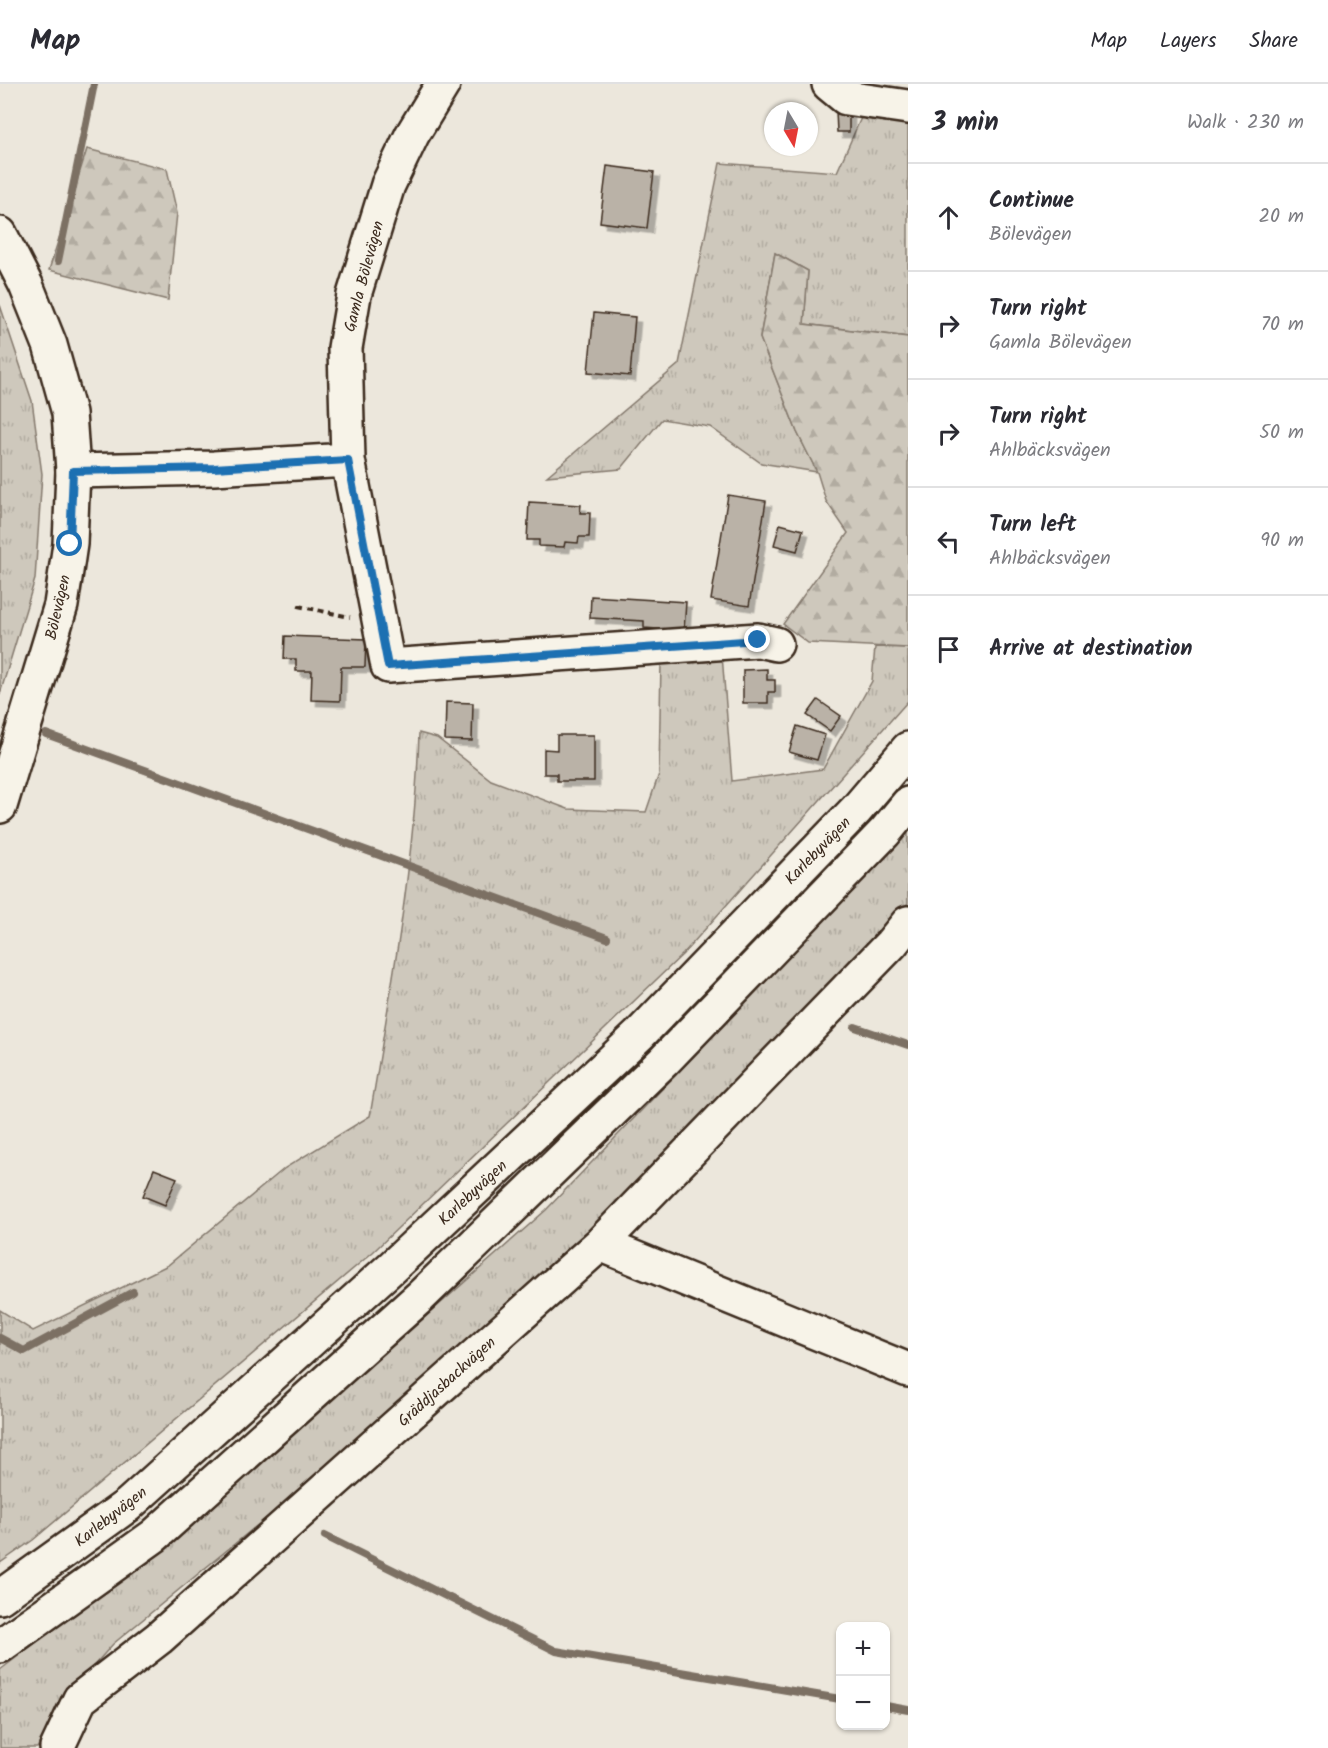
<!DOCTYPE html>
<meta charset="utf-8">
<style>
:root{--surface:#fff;--page:#f7f7f7;--text:#2b2b33;--muted:#7c7c81;--line:#e1e1e2}
body{margin:0;font-family:Kalam,sans-serif;background:var(--page);color:var(--text)}
.controls{position:absolute;right:18px;bottom:18px;display:grid;overflow:hidden;border-radius:12px;box-shadow:0 2px 4px #0004}
.controls button{width:54px;height:54px;display:grid;place-items:center;padding:0;border:0;border-bottom:2px solid var(--line);background:var(--surface);color:var(--text);font:30px sans-serif}
.compass{position:absolute;left:764px;top:18px;width:54px;height:54px;border-radius:50%;background:var(--surface);box-shadow:0 2px 4px #0004;rotate:170deg}
.stop{position:absolute;width:18px;height:18px;margin:-14px;border:4px solid #1f6fb2;border-radius:50%;background:#fff}
.stop.end{background:#1f6fb2;border-color:#fff;box-shadow:0 2px 6px #0008}
.list{margin:0;padding:0;list-style:none}
h2{display:flex;justify-content:space-between;align-items:center;height:78px;margin:0;padding:0 24px;font-size:26px}
h2 small{font-size:20px;font-weight:400;color:var(--muted)}
.list li{display:grid;grid-template-columns:39px 1fr auto;gap:18px;align-items:center;box-sizing:border-box;height:108px;padding:0 24px;border-top:2px solid var(--line)}
.list b{display:block;font-size:22px;white-space:nowrap}
.list p{margin:0;font-size:20px;white-space:nowrap;color:var(--muted)}
.list em{font-size:20px;font-style:normal;color:var(--muted)}
.icon{flex:none;width:33px;height:33px;fill:none;stroke:currentColor;stroke-width:2;stroke-linecap:round;stroke-linejoin:round}
.map{position:relative;flex:none;width:908px;height:1664px;overflow:hidden}
header{display:flex;align-items:center;gap:36px;box-sizing:border-box;height:84px;padding:0 30px;background:var(--surface);border-bottom:2px solid var(--line)}
header strong{font-size:28px}
nav{display:flex;gap:33px;margin-inline-start:auto;font-size:21px}
main{display:flex}
aside{flex:1;background:var(--surface)}
.map>svg:first-child{display:block}
.grass{fill:url(#grass-tufts);stroke:#84796d;stroke-width:1.5}
.forest{fill:url(#forest-firs);stroke:#84796d;stroke-width:1.5}
.lines{fill:none;stroke-linecap:round;stroke-linejoin:round}
.stream{stroke:#7c7064;stroke-width:8}
.building{fill:#bab2a7;stroke:#3b2a1e;stroke-width:1.5;filter:url(#shadow)}
.minor-casing{stroke:#3b2a1e;stroke-width:38}
.major-casing{stroke:#3b2a1e;stroke-width:38}
.highway-casing{stroke:#3b2a1e;stroke-width:38}
.path{stroke:#3b2a1e;stroke-width:4;stroke-dasharray:6 4.5;stroke-linecap:butt}
.minor{stroke:#f7f3e8;stroke-width:33}
.major{stroke:#f7f3e8;stroke-width:33}
.highway{stroke:#f7f3e8;stroke-width:33}
.route{stroke:#1f6fb2;stroke-width:8}
.labels{text-anchor:middle;stroke-width:4.5;stroke-linejoin:round;paint-order:stroke}
.street-label{font-size:16px;fill:#3b2a1e;stroke:#f7f3e8}
</style>
<header>
<strong>Map</strong>
<nav><a>Map</a><a>Layers</a><a>Share</a></nav>
</header>
<main>
<div class="map">
<svg width="908" height="1664" viewBox="0 0 908 1664">
<defs>
<pattern id="grass-tufts" width="24" height="20" patternUnits="userSpaceOnUse" patternTransform="scale(1.5)"><rect width="24" height="20" fill="#cec8bc"/><path d="M3 7l-1-3M5 7V3M7 7l1-3M15 17l-1-3M17 17v-4M19 17l1-3" fill="none" stroke="#b2aca1"/></pattern>
<pattern id="forest-firs" width="22" height="20" patternUnits="userSpaceOnUse" patternTransform="scale(1.5)"><rect width="22" height="20" fill="#cec8bc"/><path d="M5 1l3.5 6h-7zM16 11l3.5 6h-7z" fill="#b2aca1"/></pattern>
<filter id="shadow"><feDropShadow dx="5.5" dy="5.5" stdDeviation="0" flood-color="#0004"/></filter>
</defs>
<rect width="100%" height="100%" fill="#ece7dc"/>
<filter id="ink" filterUnits="userSpaceOnUse"><feTurbulence type="fractalNoise" baseFrequency=".0167" numOctaves="2"/><feDisplacementMap in="SourceGraphic" scale="12" xChannelSelector="R" yChannelSelector="G"/><feConvolveMatrix kernelMatrix="1 2 1 2 8 2 1 2 1" color-interpolation-filters="sRGB"/></filter>
<g filter="url(#ink)">
<path class="grass" d="M864,27l44,5v221l-104,-13 4,-53 -33,-18 -15,85 37,94 20,40 -56,-9 -51,-36 -48,-8 -41,50 -74,7 132,-112 41,-201 117,9z
M0,221l32,96 10,73 -7,105 -35,115z
M875,563l33,1v53l-225,253 -310,298 -340,288 -33,23v-253l33,21 135,-66 117,-97 85,-52c21,-127 45,-254 49,-383l18,5 54,42 77,29 78,3 13,-38 2,-112 61,-7 10,126 91,-12 49,-88z
M908,743v76l-132,150 -202,201 -234,203 -227,187 -49,55 -27,49h-37v-78l189,-144 357,-316 321,-335z"/>
<path class="forest" d="M87,65l80,20 10,44 -9,87 -119,-30z
M775,169l33,18 -4,53 104,13v311l-100,-5 -25,-19 65,-91 -22,-32 -9,-29 -20,-40 -37,-94z"/>
<g class="lines">
<path class="stream" d="M58,177l36,-177
M46,650l561,204
M855,943l53,18
M0,1254l24,13 109,-59
M325,1452l231,115 284,48
M886,1622l22,4"/>
</g>
<path class="building" d="M836,27h13v21h-12z
M607,82l47,6 -7,56 -47,-6z
M594,229l41,4 -5,59 -42,-4z
M728,411l38,6 -17,105 -38,-6z
M529,418l52,3 -1,8h10l-1,24h-10l-1,6 -13,-1 -1,5 -25,-1v-6h-12z
M780,440l23,6 -6,21 -23,-6z
M591,512l95,6 -2,29 -40,-3v-7l-54,-3z
M285,552l81,3 -1,28h-24l-1,34 -29,-1 1,-29h-16v-12h-12z
M767,585v11h8v12h-7v11h-25v-33z
M818,616l23,16 -11,15 -23,-16z
M446,618l27,1 -1,38 -27,-1z
M797,642l28,9 -8,25 -28,-8z
M557,651h37v46h-37v-7h-13v-25l13,1z
M154,1085l23,9 -12,27 -22,-9z"/>
<g class="lines">
<g class="minor-casing">
<path id="minor" d="M443,0l-31,51 -24,50 -34,110 -9,53 3,112 40,206 370,-26 18,4
M829,0l17,14 62,9
M73,387l141,-3 134,-8
M600,1160l291,-300 17,-21
M57,1664l23,-49 79,-61 441,-394 308,126"/>
</g>
<g class="major-casing">
<path id="major" d="M0,150l26,51 24,60 19,68 4,58 -3,73 -9,61 -61,201"/>
</g>
<g class="highway-casing">
<path id="highway" d="M0,1513l128,-92 264,-238 247,-232 217,-225 52,-61
M0,1562l154,-110 267,-240 242,-234 222,-230 23,-28"/>
</g>
<path class="path" d="M298,522l52,11"/>
<use href="#minor" class="minor"/>
<use href="#major" class="major"/>
<use href="#highway" class="highway"/>
</g>
</g>
<g class="lines" filter="url(#ink)">
<path class="route" d="M70,460l3,-73 141,-3 134,-8 40,206 370,-26"/>
</g>
<g class="labels">
<g class="street-label">
<text transform="translate(363 192) rotate(-75)" y="6">Gamla Bölevägen</text>
<text transform="translate(57 523) rotate(-77)" y="6">Bölevägen</text>
<text transform="translate(817 766) rotate(-46)" y="6">Karlebyvägen</text>
<text transform="translate(472 1108) rotate(-43)" y="6">Karlebyvägen</text>
<text transform="translate(446 1297) rotate(-42)" y="6">Gräddjasbackvägen</text>
<text transform="translate(110 1432) rotate(-38)" y="6">Karlebyvägen</text>
</g>
</g>
</svg>
<div class="controls">
<button>+</button>
<button>−</button>
</div>
<svg class="compass" viewBox="-18 -18 36 36"><path d="M0-13l5 13h-10z" fill="#e53935"/><path d="M0 13l5-13h-10z" fill="#7c7c81"/></svg>
<div class="stop" style="left:70px;top:460px"></div>
<div class="stop end" style="left:758px;top:556px"></div>
</div>
<aside>
<h2>3 min<small>Walk · 230 m</small></h2>
<ul class="list">
<li><svg class="icon" aria-label="ahead" viewBox="0 0 24 24"><path d="M12 20V5M6 11l6-6 6 6"/></svg><div><b>Continue</b><p>Bölevägen</p></div><em>20 m</em></li>
<li><svg class="icon" aria-label="right" viewBox="0 0 24 24"><path d="M7 20v-9h11M14 6l5 5-5 5"/></svg><div><b>Turn right</b><p>Gamla Bölevägen</p></div><em>70 m</em></li>
<li><svg class="icon" aria-label="right" viewBox="0 0 24 24"><path d="M7 20v-9h11M14 6l5 5-5 5"/></svg><div><b>Turn right</b><p>Ahlbäcksvägen</p></div><em>50 m</em></li>
<li><svg class="icon" aria-label="left" viewBox="0 0 24 24"><path d="M17 20v-9H6M10 6l-5 5 5 5"/></svg><div><b>Turn left</b><p>Ahlbäcksvägen</p></div><em>90 m</em></li>
<li><svg class="icon" aria-label="arrive" viewBox="0 0 24 24"><path d="M6 21V4h12l-3 4 3 4H6"/></svg><div><b>Arrive at destination</b></div></li>
</ul>
</aside>
</main>
